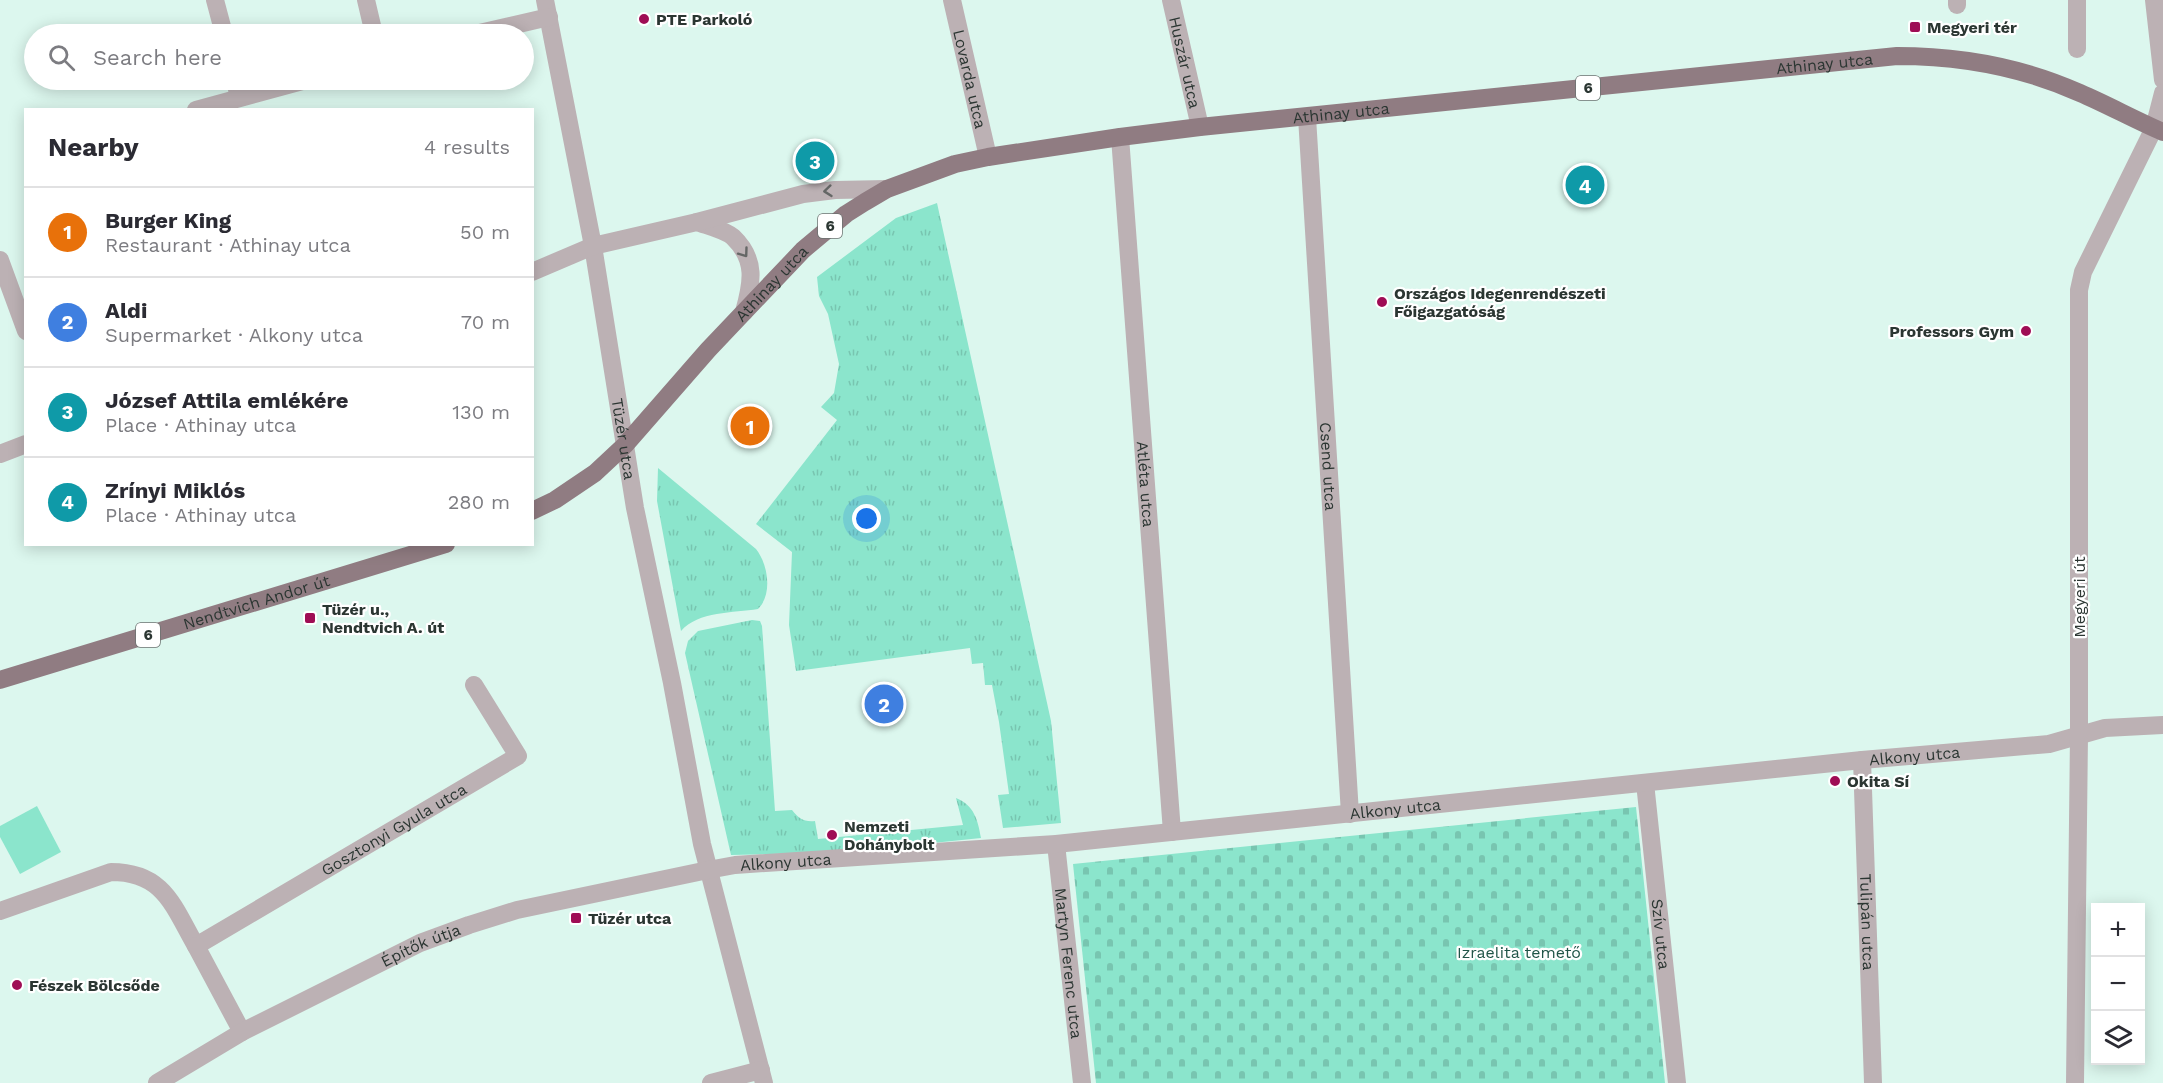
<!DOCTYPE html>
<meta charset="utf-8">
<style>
:root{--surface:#fff;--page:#f2f2f3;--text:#2b2b33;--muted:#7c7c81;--line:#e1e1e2;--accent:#9f0d55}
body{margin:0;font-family:"Work Sans",sans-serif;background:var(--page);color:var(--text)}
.controls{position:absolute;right:18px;bottom:18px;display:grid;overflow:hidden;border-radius:0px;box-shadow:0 3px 15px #0003}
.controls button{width:54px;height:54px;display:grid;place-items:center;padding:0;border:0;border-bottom:2px solid var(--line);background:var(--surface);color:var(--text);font:30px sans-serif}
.you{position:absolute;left:867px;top:519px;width:21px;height:21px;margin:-15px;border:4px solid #fff;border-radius:50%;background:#1a73e8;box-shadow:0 0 0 9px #1a73e833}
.badge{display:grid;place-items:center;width:39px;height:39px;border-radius:50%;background:var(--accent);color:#fff;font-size:20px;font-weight:700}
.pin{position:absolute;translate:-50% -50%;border:3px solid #fff;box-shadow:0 2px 6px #0006}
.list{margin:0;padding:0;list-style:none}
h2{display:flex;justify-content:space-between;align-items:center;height:78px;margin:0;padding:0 24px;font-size:26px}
h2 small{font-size:20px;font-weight:400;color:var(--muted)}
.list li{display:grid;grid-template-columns:39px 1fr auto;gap:18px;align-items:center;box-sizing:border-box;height:90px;padding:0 24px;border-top:2px solid var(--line)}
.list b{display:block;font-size:22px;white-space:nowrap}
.list p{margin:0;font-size:20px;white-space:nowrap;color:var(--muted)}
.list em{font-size:20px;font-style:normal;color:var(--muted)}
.icon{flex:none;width:33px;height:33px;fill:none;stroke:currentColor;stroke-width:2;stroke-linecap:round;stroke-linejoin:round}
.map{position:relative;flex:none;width:2163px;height:1083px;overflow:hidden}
.search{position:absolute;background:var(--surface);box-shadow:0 3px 15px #0003;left:24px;top:24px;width:510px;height:66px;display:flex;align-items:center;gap:15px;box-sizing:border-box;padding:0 21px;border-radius:33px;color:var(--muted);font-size:22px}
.panel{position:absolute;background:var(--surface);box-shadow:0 3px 15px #0003;left:24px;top:108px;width:510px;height:438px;border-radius:0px}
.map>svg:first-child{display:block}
.grass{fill:url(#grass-tufts)}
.cemetery{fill:url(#cemetery-stones)}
.green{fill:#8be5cc}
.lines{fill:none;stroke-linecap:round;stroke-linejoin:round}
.minor{stroke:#bcb1b4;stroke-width:18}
.major{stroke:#907c82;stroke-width:18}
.oneway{stroke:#656766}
.poi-dot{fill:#9f0d55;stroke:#fff;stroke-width:2}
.labels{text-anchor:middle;stroke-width:4.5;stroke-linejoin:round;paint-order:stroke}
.shield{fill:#fff;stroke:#6b7270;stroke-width:1.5}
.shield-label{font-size:15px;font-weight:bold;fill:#2b3632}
.poi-label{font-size:16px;font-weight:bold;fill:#2b3632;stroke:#fff;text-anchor:start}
.street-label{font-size:16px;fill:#2b3632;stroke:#fff}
.park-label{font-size:16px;fill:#205548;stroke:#fff}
</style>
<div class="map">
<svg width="2163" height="1083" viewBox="0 0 2163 1083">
<defs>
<pattern id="grass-tufts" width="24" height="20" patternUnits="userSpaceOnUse" patternTransform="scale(1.5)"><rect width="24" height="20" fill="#8be5cc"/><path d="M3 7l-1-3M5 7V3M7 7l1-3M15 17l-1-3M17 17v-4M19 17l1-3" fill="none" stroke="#78c5b0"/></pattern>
<pattern id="cemetery-stones" width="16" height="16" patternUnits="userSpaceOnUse" patternTransform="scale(1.5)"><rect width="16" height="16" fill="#8be5cc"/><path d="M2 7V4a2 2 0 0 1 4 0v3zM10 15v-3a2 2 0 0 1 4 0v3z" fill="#78c5b0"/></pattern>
</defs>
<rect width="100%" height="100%" fill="#dcf7ee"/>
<path class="grass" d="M937,203l114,518 10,102 -58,5 -5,-33 11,-1 -10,-72 -7,-37h-7l-2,-22 -11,1 -2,-16 -174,23 -7,-46 3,-73 -36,-28 81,-104 -16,-13 13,-14 5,-29 -11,-50 -9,-18 -2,-19 79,-59z
M658,468l98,81c12,15 17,45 2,60 -24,4 -60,2 -77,22l-24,-130z
M752,620l8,1 2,5 13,185 17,-1c7,9 12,12 23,11l3,18 145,-14 -7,-27c18,7 22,22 25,40l-135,14 -115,3 -46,-202 3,-12 10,-10z"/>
<path class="cemetery" d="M1636,807l29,276h-569l-23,-219z"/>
<path class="green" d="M37,806l24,46 -41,22 -20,-37v-11z"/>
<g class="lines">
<g class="minor">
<path d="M215,0l9,34"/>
<path d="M366,0l8,34"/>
<path id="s1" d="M545,0l48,246 42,262 37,175 30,161 62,239"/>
<path id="s2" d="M952,0l36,157"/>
<path id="s3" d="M1171,0l29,127"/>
<path d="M1957,0v5"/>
<path d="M2077,0v49"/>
<path d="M2154,0l9,80"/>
<path d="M475,34l74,-17"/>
<path d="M235,80l4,18"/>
<path d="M196,110l110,-30"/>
<path id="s4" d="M1307,117l43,697"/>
<path id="s5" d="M1120,137l52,695"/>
<path d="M697,222c11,4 28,8 36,15 24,23 19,46 11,75"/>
<path d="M0,260l26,71"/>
<path d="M532,272l61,-26 104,-24 106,-28 32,-4 52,-1"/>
<path d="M0,454l26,-10"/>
<path id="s6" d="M1862,760l11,323"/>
<path id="s7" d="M1645,783l32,300"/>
<path id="s8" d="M1056,844l26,239"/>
<path id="s9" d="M0,911l111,-39c53,0 62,34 85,74l322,-190 -44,-71"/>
<path d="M196,946l46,86"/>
<path id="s10" d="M157,1083l85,-51 178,-89 49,-18 48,-15 191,-40 27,-5 321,-21 806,-84 187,-16 56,-16 58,-3"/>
<path d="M711,1083l50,-13"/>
<path d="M2075,1083l4,-348v-445l4,-18 71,-144 9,-35"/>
</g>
<g class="major">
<path id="s11" d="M532,511l23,-11 40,-27 30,-28 83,-95 95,-100 43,-36 19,-12 22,-13 68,-25 33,-7 132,-20 80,-10 697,-71c63,0 125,11 183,37 28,12 55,27 83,39"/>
<path id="s12" d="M0,680l446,-136"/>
</g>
</g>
<defs><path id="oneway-chevron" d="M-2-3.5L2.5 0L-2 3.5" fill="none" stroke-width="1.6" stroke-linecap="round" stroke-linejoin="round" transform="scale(1.5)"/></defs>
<g class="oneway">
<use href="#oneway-chevron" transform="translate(828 191) rotate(174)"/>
<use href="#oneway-chevron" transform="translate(744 253) rotate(54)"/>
</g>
<g class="poi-dot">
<circle cx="644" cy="19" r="6"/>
<rect x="1909" y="21" width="12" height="12" rx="3"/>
<circle cx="1382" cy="302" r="6"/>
<circle cx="2026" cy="331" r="6"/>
<rect x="304" y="612" width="12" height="12" rx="3"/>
<circle cx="1835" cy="781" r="6"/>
<circle cx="832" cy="835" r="6"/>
<rect x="570" y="912" width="12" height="12" rx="3"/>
<circle cx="17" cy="985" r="6"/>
</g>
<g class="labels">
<g class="shield">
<rect x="1576" y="76" width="24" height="24" rx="4.5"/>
<rect x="818" y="214" width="24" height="24" rx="4.5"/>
<rect x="136" y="623" width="24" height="24" rx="4.5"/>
</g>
<g class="shield-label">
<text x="1588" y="93">6</text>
<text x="830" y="231">6</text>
<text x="148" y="640">6</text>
</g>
<g class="poi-label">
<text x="656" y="25">PTE Parkoló</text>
<text x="1927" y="33">Megyeri tér</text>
<text x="1394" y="299">Országos Idegenrendészeti<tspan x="1394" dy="18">Főigazgatóság</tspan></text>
<text x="2014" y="337" text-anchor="end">Professors Gym</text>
<text x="322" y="615">Tüzér u.,<tspan x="322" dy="18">Nendtvich A. út</tspan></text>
<text x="1847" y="787">Okita Sí</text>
<text x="844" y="832">Nemzeti<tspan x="844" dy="18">Dohánybolt</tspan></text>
<text x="588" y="924">Tüzér utca</text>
<text x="29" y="991">Fészek Bölcsőde</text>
</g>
<g class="street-label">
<text dy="6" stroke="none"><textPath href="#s3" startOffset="64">Huszár utca</textPath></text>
<text dy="6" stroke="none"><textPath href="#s11" startOffset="1431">Athinay utca</textPath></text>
<text dy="6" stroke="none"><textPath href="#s2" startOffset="81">Lovarda utca</textPath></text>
<text dy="6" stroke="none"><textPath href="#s11" startOffset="945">Athinay utca</textPath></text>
<text dy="6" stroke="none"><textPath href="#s11" startOffset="333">Athinay utca</textPath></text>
<text dy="6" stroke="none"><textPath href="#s1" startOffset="446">Tüzér utca</textPath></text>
<text dy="6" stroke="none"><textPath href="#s4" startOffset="350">Csend utca</textPath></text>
<text dy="6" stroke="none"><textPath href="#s5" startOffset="348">Atléta utca</textPath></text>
<text transform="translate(2079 597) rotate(-90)" y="6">Megyeri út</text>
<text dy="6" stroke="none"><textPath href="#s12" startOffset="268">Nendtvich Andor út</textPath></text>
<text dy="6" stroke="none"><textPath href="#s10" startOffset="1808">Alkony utca</textPath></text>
<text dy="6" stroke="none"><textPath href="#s10" startOffset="1286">Alkony utca</textPath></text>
<text dy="6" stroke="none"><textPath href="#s9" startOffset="468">Gosztonyi Gyula utca</textPath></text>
<text dy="6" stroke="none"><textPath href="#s10" startOffset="674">Alkony utca</textPath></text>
<text dy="6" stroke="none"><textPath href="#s6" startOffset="162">Tulipán utca</textPath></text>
<text dy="6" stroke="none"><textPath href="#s7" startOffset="152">Szív utca</textPath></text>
<text dy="6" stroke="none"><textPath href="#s10" startOffset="298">Építők útja</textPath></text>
<text dy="6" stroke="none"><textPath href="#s8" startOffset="120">Martyn Ferenc utca</textPath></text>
</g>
<g class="park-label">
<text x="1519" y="958">Izraelita temető</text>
</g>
</g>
</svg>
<div class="controls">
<button>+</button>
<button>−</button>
<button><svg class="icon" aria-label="layers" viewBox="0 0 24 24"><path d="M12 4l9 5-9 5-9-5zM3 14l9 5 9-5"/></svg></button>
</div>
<div class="you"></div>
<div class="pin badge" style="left:750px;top:426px;background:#e8710a">1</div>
<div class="pin badge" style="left:884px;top:704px;background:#3f7fe0">2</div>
<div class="pin badge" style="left:815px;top:161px;background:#0f9aa8">3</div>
<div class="pin badge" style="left:1585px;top:185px;background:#0f9aa8">4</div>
<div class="search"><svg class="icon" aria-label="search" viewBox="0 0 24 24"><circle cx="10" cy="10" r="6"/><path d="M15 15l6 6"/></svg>Search here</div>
<section class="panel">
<h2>Nearby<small>4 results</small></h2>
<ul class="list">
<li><span class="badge" style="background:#e8710a">1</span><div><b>Burger King</b><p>Restaurant · Athinay utca</p></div><em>50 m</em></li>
<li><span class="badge" style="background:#3f7fe0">2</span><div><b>Aldi</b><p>Supermarket · Alkony utca</p></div><em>70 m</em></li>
<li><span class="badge" style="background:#0f9aa8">3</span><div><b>József Attila emlékére</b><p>Place · Athinay utca</p></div><em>130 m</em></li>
<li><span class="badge" style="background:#0f9aa8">4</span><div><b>Zrínyi Miklós</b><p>Place · Athinay utca</p></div><em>280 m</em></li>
</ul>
</section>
</div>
